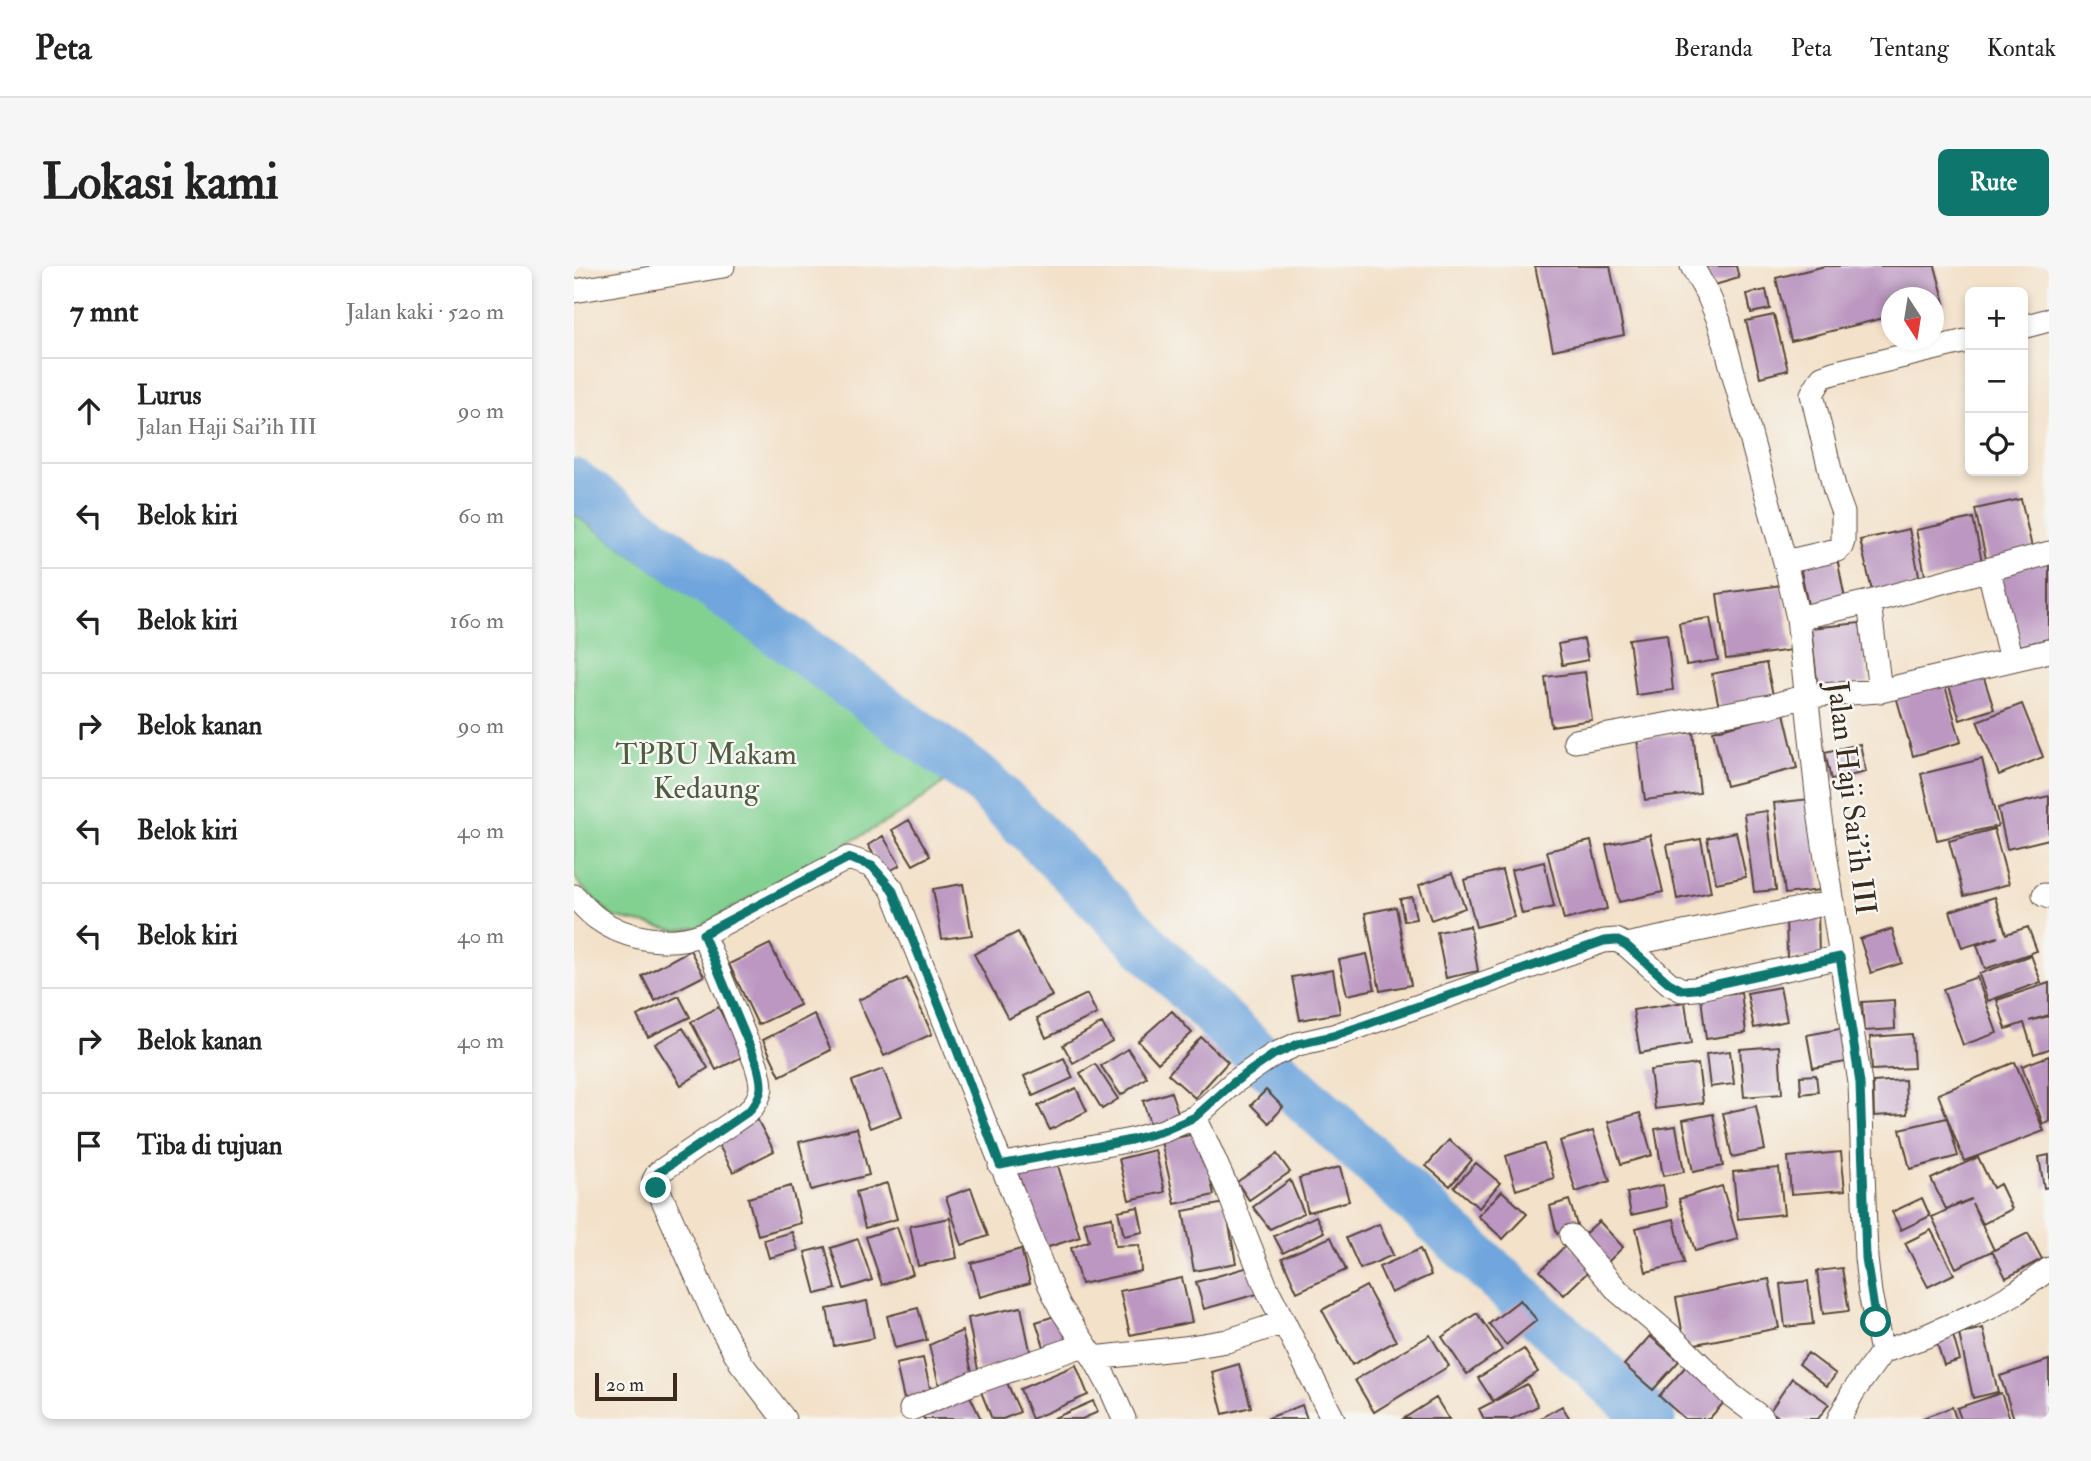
<!DOCTYPE html>
<html lang="id">
<meta charset="utf-8">
<style>
:root{--surface:#fff;--page:#f6f6f6;--text:#222;--muted:#767676;--line:#e0e0e0;--accent:#0f766e}
body{margin:0;font-family:"IM FELL Double Pica",serif;background:var(--page);color:var(--text)}
.controls{position:absolute;right:21px;top:21px;display:grid;overflow:hidden;border-radius:10px;box-shadow:0 4px 10px #0003}
.controls button{width:63px;height:63px;display:grid;place-items:center;padding:0;border:0;border-bottom:2px solid var(--line);background:var(--surface);color:var(--text);font:35px sans-serif}
.compass{position:absolute;left:1307px;top:21px;width:63px;height:63px;border-radius:50%;background:var(--surface);box-shadow:0 4px 10px #0003;rotate:168deg}
.scale{position:absolute;left:21px;bottom:18px;width:82px;box-sizing:border-box;padding-left:7px;border:4px solid #3b2a1e;border-top:0;font-size:19px;line-height:24px;white-space:nowrap;color:#3b2a1e;-webkit-text-stroke:5px #f6f6f2;paint-order:stroke}
.stop{position:absolute;width:21px;height:21px;margin:-16px;border:5px solid #0f766e;border-radius:50%;background:#fff}
.stop.end{background:#0f766e;border-color:#fff;box-shadow:0 2px 7px #0008}
.list{margin:0;padding:0;list-style:none}
h2{display:flex;justify-content:space-between;align-items:center;height:91px;margin:0;padding:0 28px;font-size:30px}
h2 small{font-size:23px;font-weight:400;color:var(--muted)}
.list li{display:grid;grid-template-columns:46px 1fr auto;gap:21px;align-items:center;box-sizing:border-box;height:105px;padding:0 28px;border-top:2px solid var(--line)}
.list b{display:block;font-size:26px;white-space:nowrap}
.list p{margin:0;font-size:23px;white-space:nowrap;color:var(--muted)}
.list em{font-size:23px;font-style:normal;color:var(--muted)}
.icon{flex:none;width:38px;height:38px;fill:none;stroke:currentColor;stroke-width:2;stroke-linecap:round;stroke-linejoin:round}
.map{position:relative;flex:none;width:1475px;height:1153px;overflow:hidden;border-radius:10px}
header{display:flex;align-items:center;gap:42px;box-sizing:border-box;height:98px;padding:0 35px;background:var(--surface);border-bottom:2px solid var(--line)}
header strong{font-size:33px}
nav{display:flex;gap:38px;margin-inline-start:auto;font-size:24px}
.intro{display:flex;align-items:center;justify-content:space-between;box-sizing:border-box;height:168px;padding:0 42px}
h1{margin:0;font-size:49px}
.button{padding:18px 32px;border-radius:10px;background:var(--accent);color:#fff;font-size:24px;font-weight:700}
main{display:flex;gap:42px;padding:0 42px}
aside{flex:1;background:var(--surface);border-radius:10px;box-shadow:0 4px 10px #0003}
.map>svg:first-child{display:block}
.green{fill:#82d191;stroke:#5e7e58;stroke-width:2}
.lines{fill:none;stroke-linecap:round;stroke-linejoin:round}
.river{stroke:#6fa6dd;stroke-width:49}
.building{fill:#bc97c1}
.minor-casing{stroke:#574538;stroke-width:25}
.minor{stroke:#fff;stroke-width:23}
.route{stroke:#0f766e;stroke-width:9}
.labels{text-anchor:middle;stroke-width:5;stroke-linejoin:round;paint-order:stroke}
.park-label{font-size:30px;fill:#505c40;stroke:#f6f6f2}
.street-label{font-size:30px;fill:#3b2a1e;stroke:#f6f6f2}
</style>
<header>
<strong>Peta</strong>
<nav><a>Beranda</a><a>Peta</a><a>Tentang</a><a>Kontak</a></nav>
</header>
<div class="intro"><h1>Lokasi kami</h1><a class="button">Rute</a></div>
<main>
<aside>
<h2>7 mnt<small>Jalan kaki · 520 m</small></h2>
<ul class="list">
<li><svg class="icon" aria-label="ahead" viewBox="0 0 24 24"><path d="M12 20V5M6 11l6-6 6 6"/></svg><div><b>Lurus</b><p>Jalan Haji Sai'ih III</p></div><em>90 m</em></li>
<li><svg class="icon" aria-label="left" viewBox="0 0 24 24"><path d="M17 20v-9H6M10 6l-5 5 5 5"/></svg><div><b>Belok kiri</b></div><em>60 m</em></li>
<li><svg class="icon" aria-label="left" viewBox="0 0 24 24"><path d="M17 20v-9H6M10 6l-5 5 5 5"/></svg><div><b>Belok kiri</b></div><em>160 m</em></li>
<li><svg class="icon" aria-label="right" viewBox="0 0 24 24"><path d="M7 20v-9h11M14 6l5 5-5 5"/></svg><div><b>Belok kanan</b></div><em>90 m</em></li>
<li><svg class="icon" aria-label="left" viewBox="0 0 24 24"><path d="M17 20v-9H6M10 6l-5 5 5 5"/></svg><div><b>Belok kiri</b></div><em>40 m</em></li>
<li><svg class="icon" aria-label="left" viewBox="0 0 24 24"><path d="M17 20v-9H6M10 6l-5 5 5 5"/></svg><div><b>Belok kiri</b></div><em>40 m</em></li>
<li><svg class="icon" aria-label="right" viewBox="0 0 24 24"><path d="M7 20v-9h11M14 6l5 5-5 5"/></svg><div><b>Belok kanan</b></div><em>40 m</em></li>
<li><svg class="icon" aria-label="arrive" viewBox="0 0 24 24"><path d="M6 21V4h12l-3 4 3 4H6"/></svg><div><b>Tiba di tujuan</b></div></li>
</ul>
</aside>
<div class="map">
<svg width="1475" height="1153" viewBox="0 0 1475 1153">
<rect width="100%" height="100%" fill="#f6f6f2"/>
<filter id="ink" filterUnits="userSpaceOnUse"><feTurbulence type="fractalNoise" baseFrequency=".0143" numOctaves="2"/><feDisplacementMap in="SourceGraphic" scale="14" xChannelSelector="R" yChannelSelector="G"/><feConvolveMatrix kernelMatrix="1 2 1 2 8 2 1 2 1" color-interpolation-filters="sRGB"/></filter>
<filter id="wash" filterUnits="userSpaceOnUse"><feTurbulence type="fractalNoise" baseFrequency=".00686" numOctaves="4" result="noise"/><feDisplacementMap in="SourceGraphic" scale="28" xChannelSelector="R" yChannelSelector="G"/><feGaussianBlur stdDeviation="1.57" result="paint"/><feColorMatrix in="noise" values="0 0 0 0 0 0 0 0 0 0 0 0 0 0 0 0 0 1.4 0 .05"/><feComposite in="paint" operator="in"/></filter>
<g filter="url(#wash)">
<rect width="100%" height="100%" fill="#f3e1c9"/>
<path class="green" d="M0,248l375,265 -42,31 -208,117 -23,3 -63,-13 -32,-31 -7,-10z"/>
<g class="lines">
<path class="river" d="M0,217l406,296 238,239 433,401"/>
</g>
<g id="blocks">
<path class="building" d="M961,0h75l14,69 -71,15z
M1132,0h30l3,12 -28,8z
M1251,0h110l10,37 -11,3v-8h-42v18l-101,25 -15,-63z
M1192,24l4,19 -19,4 -4,-19z
M1200,49l14,55 -28,7 -14,-56z
M1447,233l12,53 -46,11 -12,-54z
M1399,252l10,49 -57,13 -10,-50z
M1335,263l12,55 -48,11 -13,-55z
M1263,292l9,46 -37,7 -9,-45z
M1475,292v81l-34,8 -17,-77z
M1208,319l10,65 -66,9 -9,-65z
M1136,352l8,42 -32,5 -7,-42z
M1286,357l8,60 -50,6 -7,-61z
M1093,368l6,56 -37,5 -7,-56z
M1010,373l4,21 -26,5 -4,-21z
M1192,397l7,32 -54,12 -7,-33z
M1011,406l7,48 -41,6 -6,-49z
M1408,406l12,37 -34,11 -12,-37z
M1370,416l17,60 -48,14 -17,-60z
M1448,438l21,53 -44,18 -22,-54z
M1210,447l13,55 -71,18 -13,-55z
M1119,466l7,61 -55,7 -8,-61z
M1286,478l6,28 -35,8 -6,-28z
M1408,493l16,67 -61,14 -16,-66z
M1475,530v43l-42,10 -9,-41z
M1236,533l10,91 -35,4 -11,-91z
M1193,545l9,79 -22,2 -10,-78z
M335,554l21,36 -17,9 -21,-35z
M1420,563l15,55 -45,12 -15,-55z
M1162,566l10,45 -30,6 -9,-45z
M1076,569l13,57 -44,10 -13,-57z
M309,570l17,29 -15,9 -17,-29z
M1127,573l10,53 -34,7 -10,-54z
M1017,575l16,68 -43,11 -17,-69z
M970,596l10,45 -32,7 -11,-44z
M928,604l12,47 -38,10 -12,-47z
M878,607l13,35 -34,12 -12,-35z
M389,618l9,51 -30,4 -9,-50z
M838,631l4,22 -12,2 -4,-22z
M1421,631l11,37 22,-7 9,24 -52,18 -8,-24 21,-8 -36,11 -12,-37z
M822,641l15,78 -31,6 -15,-78z
M1244,647l1,44 -32,1 -1,-44z
M896,660l8,45 -32,7 -9,-46z
M1318,663l10,34 -31,10 -11,-34z
M444,666l34,64 -44,23 -34,-65z
M196,678l30,61 -42,20 -29,-61z
M116,684l14,26 -49,25 -13,-25z
M793,688l8,35 -28,6 -8,-35z
M1457,689l10,27 -53,19 -9,-27z
M759,704l7,43 -40,7 -8,-43z
M1403,711l20,56 -34,12 -20,-56z
M333,712l25,56 -48,22 -26,-56z
M1475,717v32l-20,6 20,-5v33l-15,5 -10,-31 -18,6 -9,-29z
M1206,721l7,34 -33,7 -7,-35z
M1167,726l5,41 -40,6 -5,-42z
M513,728l10,20 -51,24 -9,-20z
M105,730l11,21 -42,20 -11,-21z
M1320,734l1,29 -31,2 -2,-29z
M1111,736l6,42 -51,9 -7,-43z
M144,741l26,49 -28,14 -25,-48z
M598,745l20,22 -34,30 -20,-22z
M240,748l17,36 -51,26 -17,-36z
M528,757l10,18 -39,22 -10,-18z
M109,762l25,40 -27,17 -26,-41z
M1271,762l6,33 -38,7 -6,-33z
M1338,768l2,34 -42,2 -2,-33z
M627,771l27,25 -33,36 -27,-24z
M1205,780l3,48 -38,3 -4,-48z
M554,783l19,28 -26,18 -20,-29z
M1156,785l4,33 -24,3 -4,-33z
M1475,790v66l-6,2 -21,-58z
M490,792l9,20 -40,18 -9,-20z
M1441,796l29,69 -80,30 -26,-67z
M521,798l23,35 -16,10 -22,-36z
M1124,798l5,39 -48,6 -5,-39z
M309,803l19,47 -32,12 -18,-47z
M1242,809l2,17 -17,2 -1,-18z
M1331,814l2,34 -33,2 -1,-34z
M502,822l11,23 -37,19 -12,-24z
M692,824l17,17 -14,16 -18,-18z
M597,826l10,29 -29,9 -9,-29z
M1182,840l9,44 -33,7 -9,-44z
M1066,847l12,42 -31,9 -13,-42z
M1139,848l10,52 -30,6 -10,-52z
M182,851l18,34 -41,21 -18,-34z
M1373,852l11,38 -48,13 -10,-40z
M1102,860l8,46 -21,4 -8,-47z
M283,862l12,47 -58,15 -12,-48z
M1019,865l17,50 -34,11 -16,-51z
M626,867l14,62 -39,9 -14,-63z
M875,874l23,20 -22,26 -24,-20z
M970,878l10,34 -38,12 -10,-34z
M581,884l10,42 -36,8 -10,-41z
M1267,886l4,38 -54,4 -3,-37z
M703,888l13,18 -41,28 -12,-18z
M1475,889v32l-5,1 -5,-31z
M481,890l25,81 -38,12 -26,-81z
M1404,891l15,31 7,-4 12,25 -29,15 -11,-21 22,47 -38,18 -24,-51 39,-18 -25,10 -15,-30z
M902,897l24,20 -21,25 -25,-21z
M766,901l9,34 -41,11 -9,-34z
M1205,902l5,46 -46,5 -5,-47z
M716,914l14,33 -34,16 -17,-22z
M313,917l10,36 -32,9 -9,-36z
M1089,919l4,22 -36,8 -4,-22z
M217,920l10,37 -43,12 -10,-37z
M1148,920l16,53 -43,12 -16,-52z
M397,922l17,48 -26,9 -16,-48z
M928,925l25,23 -24,25 -25,-23z
M1348,932l8,18 -29,14 -9,-18z
M995,934l9,28 -21,6 -7,-28z
M651,937l11,60 -42,8 -11,-60z
M564,941l5,25 -19,4 -6,-25z
M742,950l8,16 -41,21 -9,-17z
M538,951l3,29 24,-1 2,26 -60,13 -10,-36 18,-7 -5,-19z
M376,952l7,40 -39,8 -8,-40z
M1100,953l10,44 -38,9 -10,-44z
M1025,955l24,26 -17,17 -25,-27z
M805,958l14,31 -33,14 -14,-31z
M323,961l16,47 -31,11 -16,-48z
M1357,964l23,44 -26,13 -23,-44z
M218,966l6,18 -29,8 -5,-18z
M1454,967l14,26 -36,19 -14,-27z
M757,971l15,33 -49,22 -15,-34z
M284,973l14,41 -28,9 -13,-41z
M994,977l25,24 -29,28 -24,-24z
M251,981l11,42 -20,5 -11,-42z
M447,983l9,34 -50,14 -9,-34z
M846,983l11,26 -40,18 -12,-26z
M675,1001l8,27 -53,15 -8,-27z
M1268,1002l7,43 -26,3 -6,-43z
M608,1012l10,44 -62,13 -10,-44z
M1195,1013l10,49 -94,18 -9,-48z
M1234,1015l5,43 -28,3 -5,-43z
M792,1020l30,55 -44,24 -30,-55z
M946,1034l17,20 -31,25 -17,-21z
M293,1035l7,37 -40,8 -7,-37z
M447,1041l11,53 -54,10 -10,-52z
M344,1042l9,32 -32,8 -8,-32z
M903,1047l25,37 -35,24 -25,-37z
M484,1049l10,31 -22,7 -10,-31z
M1409,1062l15,64 -25,6 -14,-64z
M388,1065l12,49 -34,9 -11,-44z
M1378,1066l8,28 -16,5 -9,-28z
M856,1069l19,31 -75,46 -19,-32z
M1076,1070l29,25 -26,29 -29,-25z
M950,1083l14,23 -45,29 -15,-23z
M1234,1087l28,21 -9,12 -28,-22z
M349,1092l8,34 -27,7 -8,-35z
M1475,1094v59h-35l-14,-43z
M665,1098l12,43 -28,7 -11,-42z
M1114,1098l39,35 -18,20h-24l-26,-23z
M502,1099l12,30 -56,24 -12,-30z
M430,1110l16,36 -17,7h-11l-13,-32z
M1218,1112l37,26 -11,15h-36l-12,-8z
M953,1118l11,22 -26,13h-28l-5,-10z
M394,1126l13,27h-57l-2,-4z
M1427,1127l9,26h-49l-4,-11z
M862,1132l13,21h-46z
M519,1135l5,11 -16,7h-30z
M728,1139l5,14h-41z
M988,1140l8,13h-31z
M1378,1141l4,12h-36z"/>
</g>
</g>
<g filter="url(#ink)">
<use href="#blocks" fill-opacity="0" stroke="#574538" stroke-width="2"/>
<g class="lines">
<g class="minor-casing">
<path id="minor" d="M1118,0l17,31 10,24 66,241 13,56 21,194 41,271 6,175 4,35 12,59
M0,25l149,-25
M1449,61l26,-7
M1211,296l52,-12 4,-3 2,-6v-28l-8,-22 -23,-97 10,-17 11,-4 137,-33
M1415,305l22,89
M1295,336l11,89
M1224,352l71,-16 180,-49
M1001,475l195,-35 37,-10 73,-5 169,-40
M1470,629l5,2
M0,630c8,8 15,17 24,23 29,21 71,27 105,15l145,-76 24,8 20,23 155,390 13,28 34,51 90,-10 43,-7 57,-19
M129,668l53,130c7,21 8,30 -7,47l-91,62 -4,7 60,135 27,48 43,56
M1052,679l207,-43
M621,851l32,71 39,99 67,132
M426,899l131,-25 32,-9 32,-14 38,-34 40,-28 25,-11 35,-8 271,-95 12,-1 10,5 43,38 13,7 13,-1 145,-32
M997,970l48,56 53,45 59,58 32,24
M520,1092l17,31 13,30
M337,1143l62,-26 111,-38
M1265,1153l14,-27 29,-40 42,-15 65,-29 28,-16 32,-23"/>
</g>
<use href="#minor" class="minor"/>
</g>
</g>
<g class="lines" filter="url(#ink)">
<path class="route" d="M82,922l-2,-8 4,-7 91,-62c15,-17 14,-26 8,-47l-54,-130 145,-76 24,8 20,23 60,148 48,128 131,-25 32,-9 32,-14 38,-34 40,-28 25,-11 35,-8 271,-95 12,-1 10,5 43,38 13,7 13,-1 145,-32 20,126 6,175 10,64"/>
</g>
<g class="labels">
<g class="park-label">
<text x="132" y="498">TPBU Makam<tspan x="132" dy="34">Kedaung</tspan></text>
</g>
<g class="street-label">
<text transform="translate(1278 532) rotate(83)" y="10">Jalan Haji Sai'ih III</text>
</g>
</g>
</svg>
<div class="controls">
<button>+</button>
<button>−</button>
<button><svg class="icon" aria-label="locate" viewBox="0 0 24 24"><circle cx="12" cy="12" r="6"/><path d="M12 2v4M12 18v4M2 12h4M18 12h4"/></svg></button>
</div>
<svg class="compass" viewBox="-18 -18 36 36"><path d="M0-13l5 13h-10z" fill="#e53935"/><path d="M0 13l5-13h-10z" fill="#767676"/></svg>
<div class="scale">20 m</div>
<div class="stop" style="left:1302px;top:1056px"></div>
<div class="stop end" style="left:82px;top:922px"></div>
</div>
</main>
